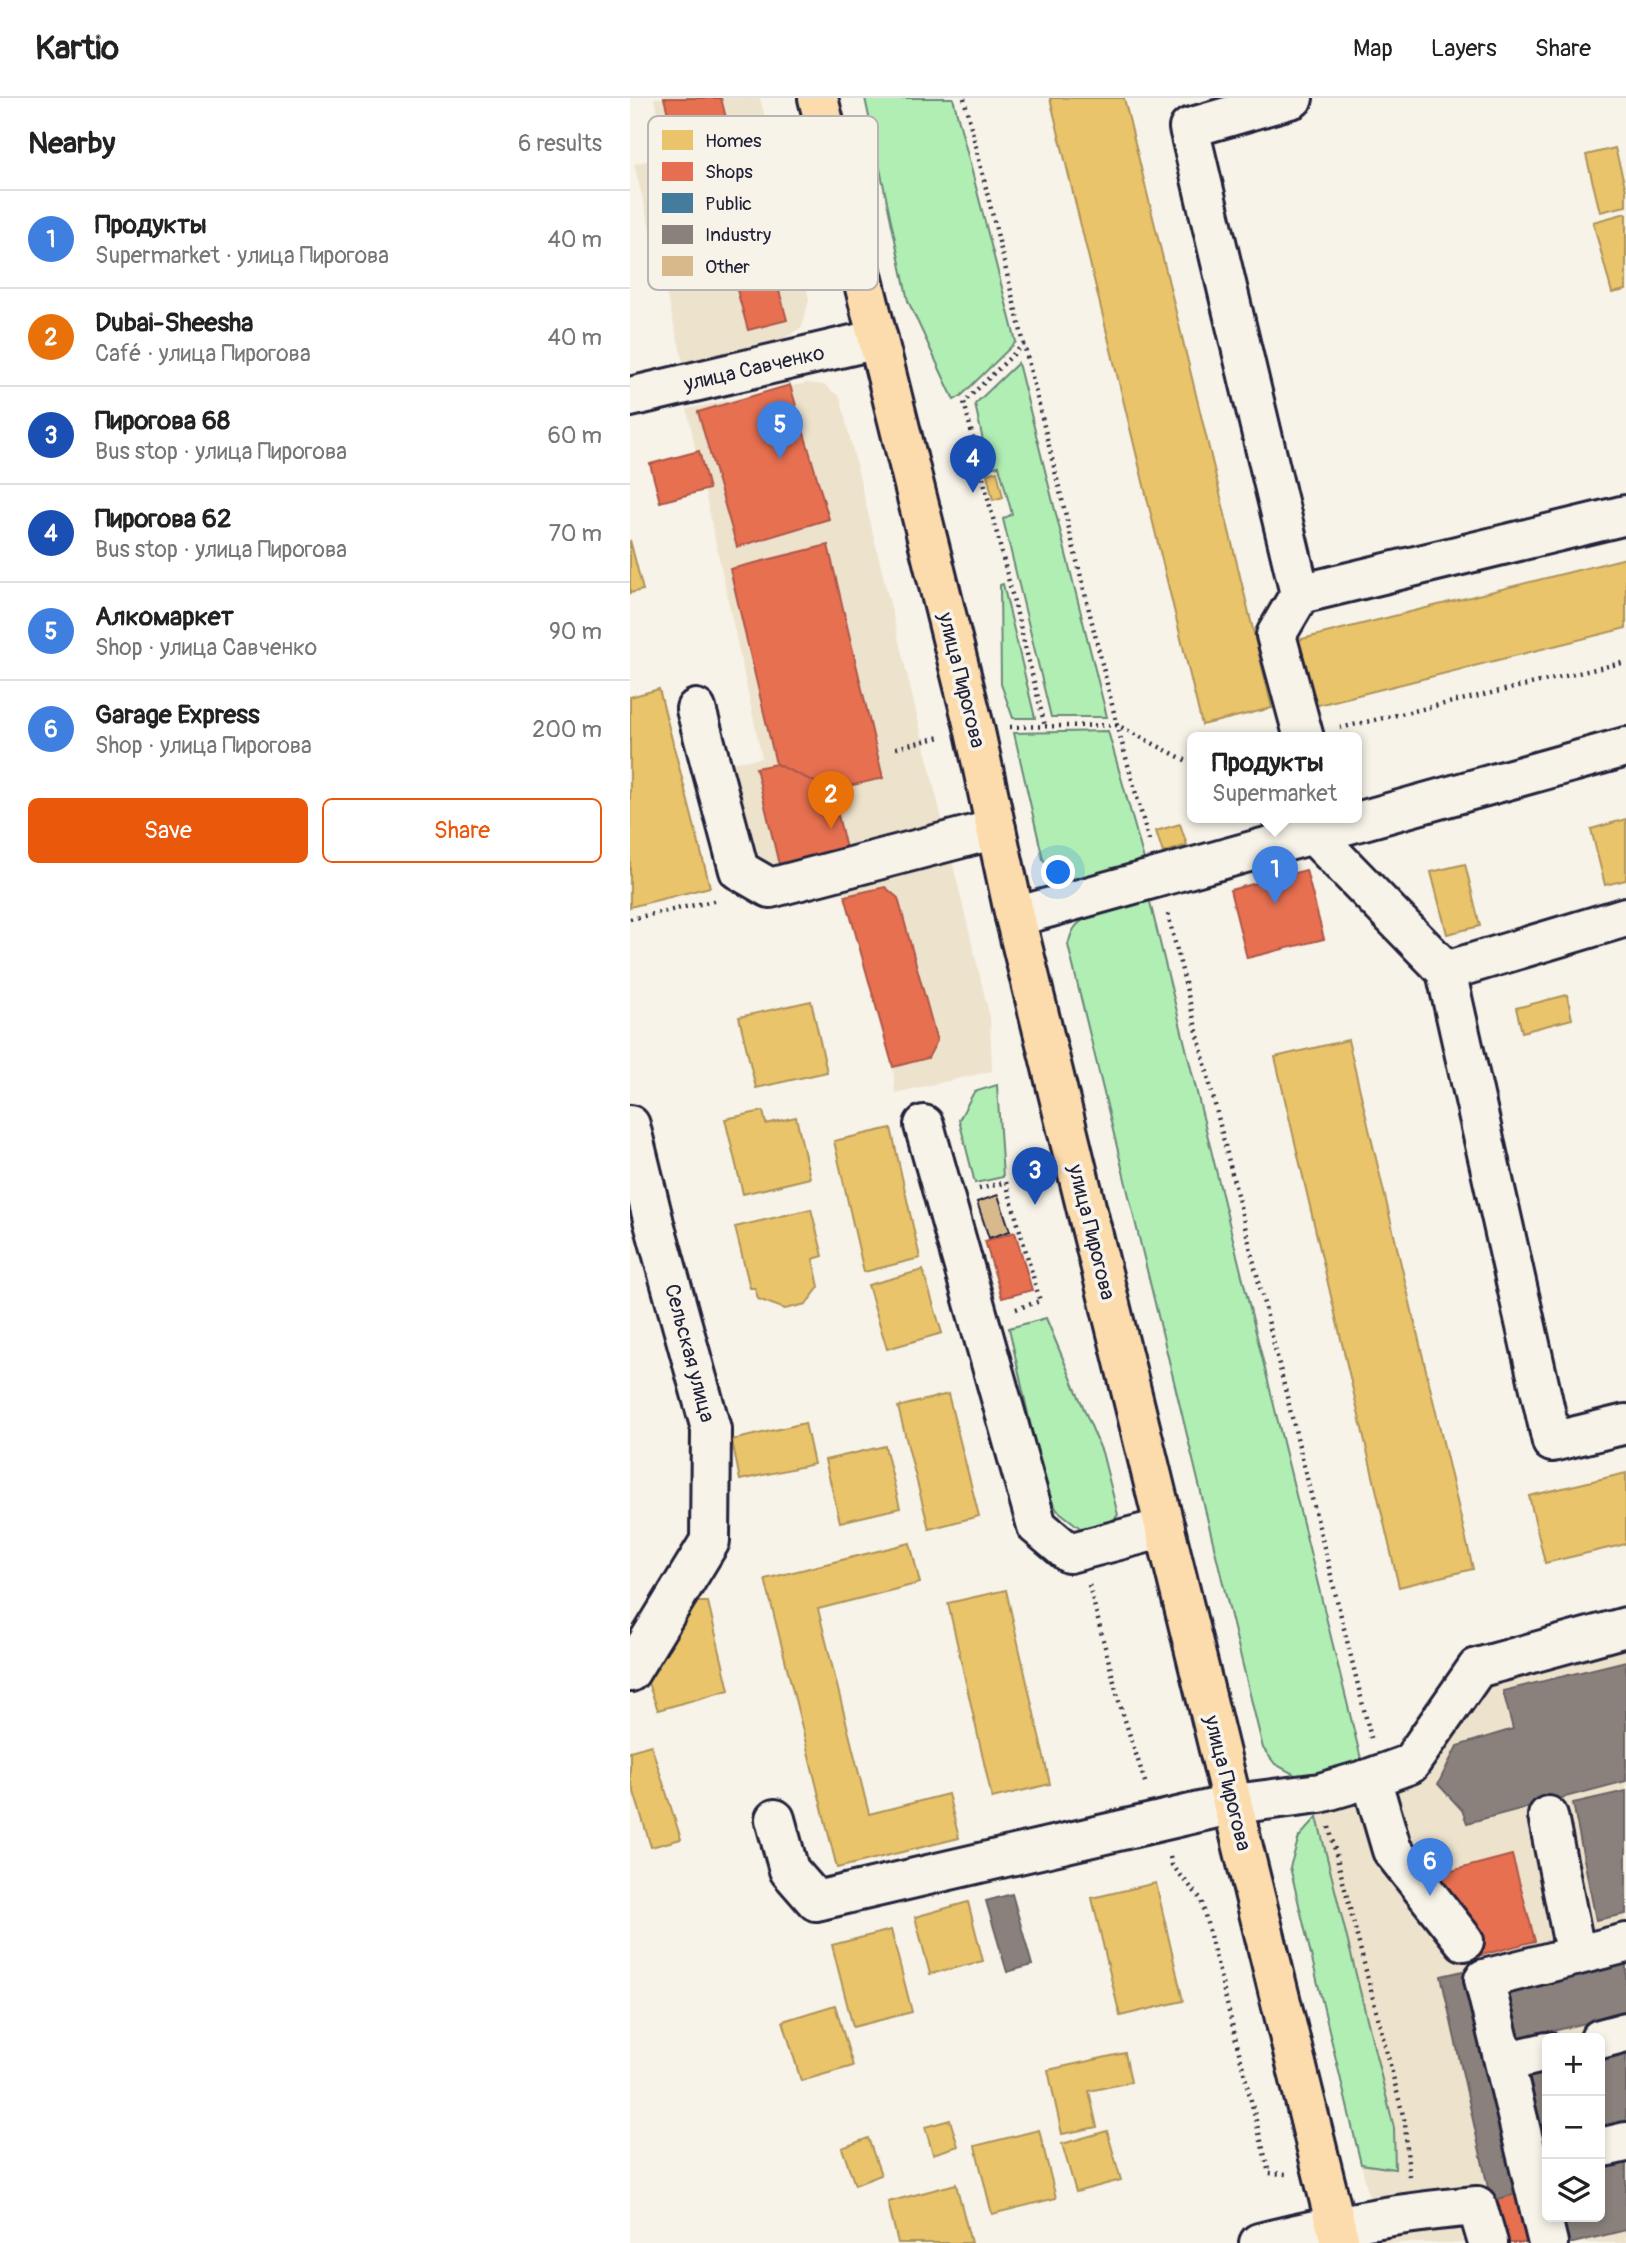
<!DOCTYPE html>
<meta charset="utf-8">
<style>
:root{--surface:#fff;--page:#f6f6f6;--text:#222;--muted:#767676;--line:#e0e0e0;--accent:#ea580c}
body{margin:0;font-family:Pangolin,sans-serif;background:var(--page);color:var(--text)}
.controls{position:absolute;right:21px;bottom:21px;display:grid;overflow:hidden;border-radius:10px;box-shadow:0 4px 10px #0003}
.controls button{width:63px;height:63px;display:grid;place-items:center;padding:0;border:0;border-bottom:2px solid var(--line);background:var(--surface);color:var(--text);font:35px sans-serif}
.you{position:absolute;left:429px;top:775px;width:24px;height:24px;margin:-18px;border:5px solid #fff;border-radius:50%;background:#1a73e8;box-shadow:0 0 0 10px #1a73e833}
.badge{display:grid;place-items:center;width:46px;height:46px;border-radius:50%;background:var(--accent);color:#fff;font-size:23px;font-weight:700}
.pin{position:absolute;translate:-50% -58px;filter:drop-shadow(0 2px 4px #0008)}
.pin::after{content:'';position:absolute;top:37px;width:24px;height:21px;background:inherit;clip-path:polygon(0 0,100% 0,50% 100%)}
.popup{position:absolute;left:557px;top:634px;width:175px;height:91px;box-sizing:border-box;display:grid;place-content:center;border-radius:10px;background:var(--surface);filter:drop-shadow(0 2px 5px #0005);font-size:23px;white-space:nowrap;color:var(--muted)}
.popup b{font-size:26px;color:var(--text)}
.popup::after{content:'';position:absolute;left:50%;top:100%;margin-left:-14px;border:14px solid transparent;border-top-color:var(--surface)}
.list{margin:0;padding:0;list-style:none}
h2{display:flex;justify-content:space-between;align-items:center;height:91px;margin:0;padding:0 28px;font-size:30px}
h2 small{font-size:23px;font-weight:400;color:var(--muted)}
.list li{display:grid;grid-template-columns:46px 1fr auto;gap:21px;align-items:center;box-sizing:border-box;height:98px;padding:0 28px;border-top:2px solid var(--line)}
.list b{display:block;font-size:26px;white-space:nowrap}
.list p{margin:0;font-size:23px;white-space:nowrap;color:var(--muted)}
.list em{font-size:23px;font-style:normal;color:var(--muted)}
.actions{display:flex;gap:14px;padding:21px 28px}
.actions a{flex:1;padding:16px 0;border:2px solid var(--accent);border-radius:10px;text-align:center;font-size:24px;color:var(--accent)}
.actions .main{background:var(--accent);color:#fff}
.icon{flex:none;width:38px;height:38px;fill:none;stroke:currentColor;stroke-width:2;stroke-linecap:round;stroke-linejoin:round}
.map{position:relative;flex:none;width:996px;height:2145px;overflow:hidden}
header{display:flex;align-items:center;gap:42px;box-sizing:border-box;height:98px;padding:0 35px;background:var(--surface);border-bottom:2px solid var(--line)}
header strong{font-size:33px}
nav{display:flex;gap:38px;margin-inline-start:auto;font-size:24px}
main{display:flex}
aside{flex:1;background:var(--surface)}
.map>svg:first-child{display:block}
.built{fill:#ede2cc;fill-rule:evenodd}
.green{fill:#b1eeb4;stroke:#6a8878;stroke-width:2}
.homes{fill:#e9c46a;stroke:#ad935c;stroke-width:2}
.shops{fill:#e76f51;stroke:#ac584a;stroke-width:2}
.public{fill:#457b9d;stroke:#3a6080;stroke-width:2}
.industry{fill:#8a817c;stroke:#6b6468;stroke-width:2}
.building{fill:#d7b98b;stroke:#22223b;stroke-width:2}
.lines{fill:none;stroke-linecap:round;stroke-linejoin:round}
.minor-casing{stroke:#22223b;stroke-width:44}
.major-casing{stroke:#22223b;stroke-width:44}
.path{stroke:#22223b;stroke-width:4.5;stroke-dasharray:2 5;stroke-linecap:butt}
.minor{stroke:#f7f3e8;stroke-width:38}
.major{stroke:#fcdcac;stroke-width:38}
.labels{text-anchor:middle;stroke-width:7;stroke-linejoin:round;paint-order:stroke}
.street-label{font-size:21px;fill:#22223b;stroke:#f7f3e8}
.key{fill:#f7f3e8;stroke:#b7b4b4;stroke-width:2}
.key-label{font-size:19px;fill:#22223b}
</style>
<header>
<strong>Kartio</strong>
<nav><a>Map</a><a>Layers</a><a>Share</a></nav>
</header>
<main>
<aside>
<h2>Nearby<small>6 results</small></h2>
<ul class="list">
<li><span class="badge" style="background:#3f7fe0">1</span><div><b>Продукты</b><p>Supermarket · улица Пирогова</p></div><em>40 m</em></li>
<li><span class="badge" style="background:#e8710a">2</span><div><b>Dubai-Sheesha</b><p>Café · улица Пирогова</p></div><em>40 m</em></li>
<li><span class="badge" style="background:#1a4fb4">3</span><div><b>Пирогова 68</b><p>Bus stop · улица Пирогова</p></div><em>60 m</em></li>
<li><span class="badge" style="background:#1a4fb4">4</span><div><b>Пирогова 62</b><p>Bus stop · улица Пирогова</p></div><em>70 m</em></li>
<li><span class="badge" style="background:#3f7fe0">5</span><div><b>Алкомаркет</b><p>Shop · улица Савченко</p></div><em>90 m</em></li>
<li><span class="badge" style="background:#3f7fe0">6</span><div><b>Garage Express</b><p>Shop · улица Пирогова</p></div><em>200 m</em></li>
</ul>
<div class="actions"><a class="main">Save</a><a>Share</a></div>
</aside>
<div class="map">
<svg width="996" height="2145" viewBox="0 0 996 2145">
<rect width="100%" height="100%" fill="#f7f3e8"/>
<filter id="ink" filterUnits="userSpaceOnUse"><feTurbulence type="fractalNoise" baseFrequency=".0143" numOctaves="2"/><feDisplacementMap in="SourceGraphic" scale="14" xChannelSelector="R" yChannelSelector="G"/><feConvolveMatrix kernelMatrix="1 2 1 2 8 2 1 2 1" color-interpolation-filters="sRGB"/></filter>
<g filter="url(#ink)">
<path class="built" d="M24,0h106l49,201 -7,28 -22,14 -96,24 -50,-201 34,-8z
M177,285l17,2 16,12 150,621 2,53 -97,22 -2,-26 -48,-171 -2,-17 -78,18 -34,-134 31,-5 -75,-349z
M996,1550v595h-246l-90,-376 9,-30 18,-20 68,-32 92,-100zM917,1940h53v179h-53z"/>
<path class="green" d="M235,0h88l63,244 -55,54 -7,4 -46,-99z
M388,265l89,354h-56l-48,-198 9,-5 -13,-48 -10,2 -14,-64z
M373,486l32,134h-22l-12,-34 -1,-99z
M478,633l37,132 -72,20 -15,-7 -9,-8 -6,-9 -29,-126z
M519,800l212,861 -22,12 -33,10 -31,-17 -12,-16 -195,-803c2,-7 3,-14 9,-20 13,-13 54,-21 72,-27z
M367,987l6,92 -28,6 -16,-63 15,-28z
M416,1220l56,134 16,63 -10,10 -24,6 -27,-21 -13,-24 -35,-158z
M687,1719l77,311 1,41 -34,-5 -71,-297 9,-30z"/>
<path class="homes" d="M420,0h74l148,610 -70,17z
M985,50l11,42v16l-26,6 -14,-57z
M996,115v77l-14,3 -19,-71z
M367,373l6,26 -10,3 -6,-26z
M0,442l13,50 -13,3z
M996,460v70l-316,79 -16,-66z
M29,591l51,198 -80,20v-210z
M996,721v61l-21,5 -14,-56z
M550,726l7,21 -24,8 -7,-22z
M835,766l15,62 -33,8 -16,-62z
M937,897l5,24 -50,13 -6,-24z
M181,903l16,71 -71,16 -17,-71z
M718,942l125,529 -74,18 -124,-530z
M133,1013l3,13 30,-7 14,61 -67,16 -18,-75z
M261,1030l29,130 -56,14 -30,-131z
M181,1111l12,47 -10,3 6,28 -13,17 -21,5 -27,-10 -3,-11h-5l-15,-61z
M293,1172l19,63 -55,16 -19,-64z
M318,1296l31,122 -50,13 -31,-122z
M175,1325l9,41 -74,16 -8,-40z
M255,1348l15,62 -60,14 -15,-62z
M996,1375v71l-81,19 -16,-67z
M280,1445l10,40 -102,26 51,205 79,-20 11,44 -122,30 -72,-289z
M376,1492l44,194 -58,14 -44,-195z
M67,1504h11l21,88 -71,20 -10,-27z
M21,1647l30,94 -30,8 -21,-68v-28z
M526,1785l27,118 -63,15 -28,-118z
M338,1804l15,59 -53,13 -15,-57z
M261,1832l21,82 -59,15 -21,-82z
M205,1907l18,61 -52,15 -18,-60z
M495,1955l6,29 -42,9 8,36 -35,7 -14,-64z
M320,2022l8,26 -25,8 -8,-27z
M409,2032l17,68 -64,16 -17,-68z
M477,2033l14,49 -45,12 -14,-48z
M238,2040l13,37 -26,10 -13,-37z
M326,2086l15,59h-73l-10,-41z"/>
<path class="shops" d="M34,0h57l10,40 -54,12z
M143,170l14,52 -39,10 -14,-51z
M160,287l39,134 -92,28 -39,-135z
M69,353l10,38 -49,13 -10,-38z
M198,447l55,233 -51,12 -56,-26 -46,-195z
M146,666l56,26 16,67 -67,16 -25,-105z
M676,772l18,69 -77,19 -17,-68z
M255,789l13,11 39,143 -9,17 -35,9 -48,-171z
M385,1134l17,58 -30,8 -17,-57z
M882,1757l23,86 -76,20 -23,-86z
M892,2094l11,51h-31l-11,-42z"/>
<path class="public" d="M116,46l23,105 -67,16 -24,-105z"/>
<path class="industry" d="M996,1563v120l-159,42 -5,-13 -24,-26 19,-38 56,-17 -10,-38z
M996,1693v123l-30,6 -23,-117z
M382,1796l20,71 -25,7 -21,-71z
M996,1865v50l-113,28 -13,-46z
M842,1871l50,223 -31,9 -50,-225z
M996,1954v71l-26,6v-70z
M917,1974v70l-6,2 -14,-67z
M996,2062v70l-53,13h-11l-5,-26h43v-51z"/>
<path class="building" d="M368,1097l12,36 -21,7 -12,-36z"/>
<g class="lines">
<g class="minor-casing">
<path id="minor" d="M663,0l-104,30 111,466 -24,41 28,103
M0,299l248,-58
M670,496l326,-79
M66,611l43,161 31,18 226,-59
M681,720l1,15 134,138 106,471 74,-18
M385,819l611,-170
M816,873l180,-54
M0,1027l24,98 57,206 -1,112 -80,131
M294,1027l113,401 32,27 96,-25
M741,1680l21,72 72,91
M918,1718l28,140
M145,1721l14,51 27,31 418,-97 86,-11 51,-15 39,-14 67,-96 149,-41
M970,1941l26,-7
M874,1964l43,-10
M970,2050l26,-6
M629,2145c72,-18 143,-31 218,-37l11,37
M918,2145l-64,-264 142,-36"/>
</g>
<g class="major-casing">
<path id="major" d="M188,0l156,629 41,190 325,1326"/>
</g>
<path class="path" d="M334,0l153,627 32,116
M394,246l-60,58 81,324
M380,629l107,-2 72,37 4,-1
M710,630l286,-66
M266,650l44,-11
M538,816l203,824
M0,821l88,-19
M349,1091l27,-7 34,119 -27,9
M459,1487l31,120 26,80
M699,1729l76,296 4,53
M540,1759l2,8 29,34 68,274 17,1"/>
<use href="#minor" class="minor"/>
<use href="#major" class="major"/>
</g>
</g>
<g class="labels">
<g class="street-label">
<text transform="translate(124 270) rotate(-13)" y="7">улица Савченко</text>
<text transform="translate(332 582) rotate(76)" y="7">улица Пирогова</text>
<text transform="translate(462 1134) rotate(76)" y="7">улица Пирогова</text>
<text transform="translate(60 1255) rotate(75)" y="7">Сельская улица</text>
<text transform="translate(598 1685) rotate(76)" y="7">улица Пирогова</text>
</g>
</g>
<rect x="18" y="18" width="230" height="174" rx="10" class="key"/>
<rect x="32" y="32" width="31" height="20" fill="#e9c46a"/>
<rect x="32" y="64" width="31" height="19" fill="#e76f51"/>
<rect x="32" y="95" width="31" height="20" fill="#457b9d"/>
<rect x="32" y="127" width="31" height="19" fill="#8a817c"/>
<rect x="32" y="158" width="31" height="20" fill="#d7b98b"/>
<g class="key-label">
<text x="75" y="49">Homes</text>
<text x="75" y="80">Shops</text>
<text x="75" y="112">Public</text>
<text x="75" y="143">Industry</text>
<text x="75" y="175">Other</text>
</g>
</svg>
<div class="controls">
<button>+</button>
<button>−</button>
<button><svg class="icon" aria-label="layers" viewBox="0 0 24 24"><path d="M12 4l9 5-9 5-9-5zM3 14l9 5 9-5"/></svg></button>
</div>
<div class="you"></div>
<div class="pin badge" style="left:645px;top:806px;background:#3f7fe0">1</div>
<div class="popup"><b>Продукты</b>Supermarket</div>
<div class="pin badge" style="left:201px;top:731px;background:#e8710a">2</div>
<div class="pin badge" style="left:405px;top:1107px;background:#1a4fb4">3</div>
<div class="pin badge" style="left:343px;top:395px;background:#1a4fb4">4</div>
<div class="pin badge" style="left:150px;top:361px;background:#3f7fe0">5</div>
<div class="pin badge" style="left:800px;top:1798px;background:#3f7fe0">6</div>
</div>
</main>
